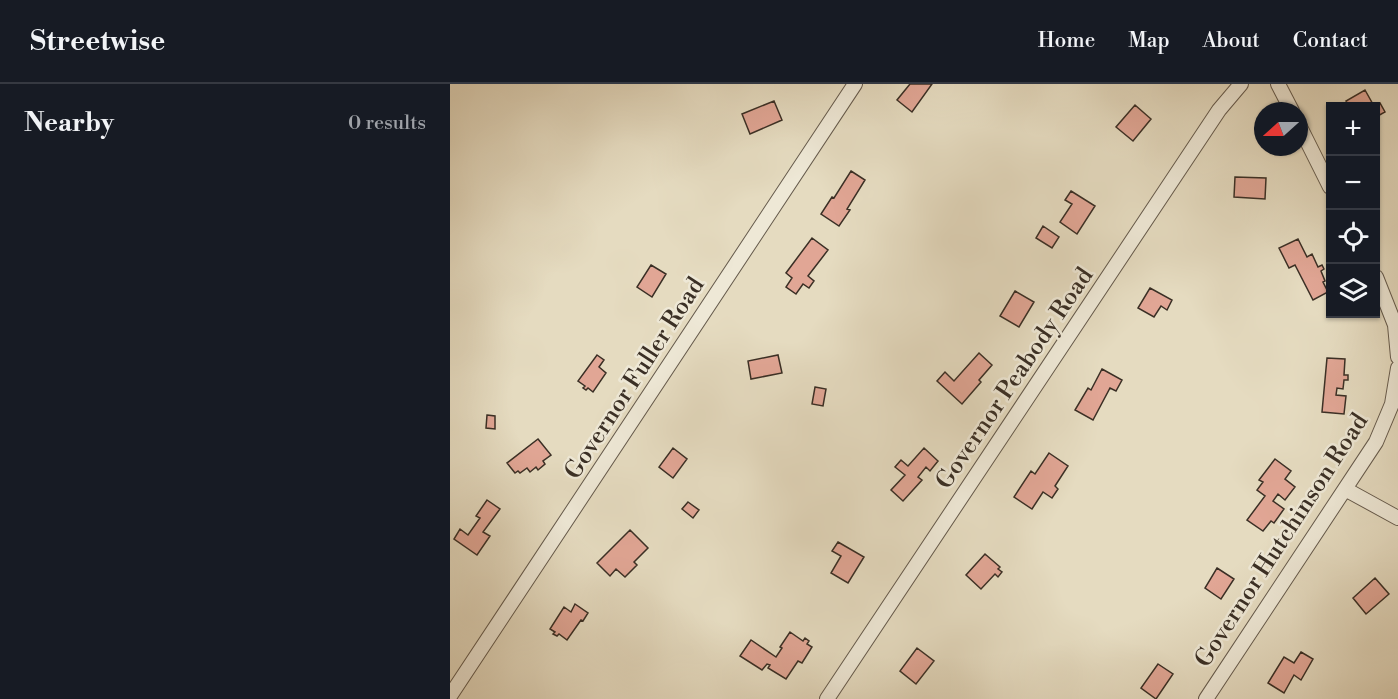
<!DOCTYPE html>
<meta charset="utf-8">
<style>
:root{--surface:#171b24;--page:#242831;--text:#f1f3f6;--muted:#9ea1a6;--line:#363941}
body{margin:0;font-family:"Libre Bodoni",serif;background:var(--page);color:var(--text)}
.controls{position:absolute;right:18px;top:18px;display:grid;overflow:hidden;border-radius:0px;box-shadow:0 2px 4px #0004}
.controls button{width:54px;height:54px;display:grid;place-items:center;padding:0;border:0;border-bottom:2px solid var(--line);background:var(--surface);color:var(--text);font:30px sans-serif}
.compass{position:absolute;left:804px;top:18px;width:54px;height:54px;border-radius:50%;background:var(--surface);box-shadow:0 2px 4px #0004;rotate:249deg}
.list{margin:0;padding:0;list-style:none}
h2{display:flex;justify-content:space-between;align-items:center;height:78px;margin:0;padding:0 24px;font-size:26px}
h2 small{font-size:20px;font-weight:400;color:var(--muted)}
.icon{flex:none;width:33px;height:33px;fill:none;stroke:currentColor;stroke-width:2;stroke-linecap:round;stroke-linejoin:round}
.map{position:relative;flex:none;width:948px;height:615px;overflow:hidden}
header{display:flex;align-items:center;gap:36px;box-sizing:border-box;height:84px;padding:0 30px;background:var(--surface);border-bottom:2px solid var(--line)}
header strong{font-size:28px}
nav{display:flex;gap:33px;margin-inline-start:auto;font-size:21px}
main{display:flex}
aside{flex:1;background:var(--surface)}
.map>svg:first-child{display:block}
.building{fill:#e1a695;stroke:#3a2f25;stroke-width:1.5}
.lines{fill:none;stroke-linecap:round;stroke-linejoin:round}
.street-casing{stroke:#655a4c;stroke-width:16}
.street{stroke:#eee8d6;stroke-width:14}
.labels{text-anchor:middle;stroke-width:5;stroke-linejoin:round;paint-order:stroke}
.street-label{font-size:24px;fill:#3a2f25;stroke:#eee8d6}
</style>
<header>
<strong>Streetwise</strong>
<nav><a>Home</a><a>Map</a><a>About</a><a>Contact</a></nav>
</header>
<main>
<aside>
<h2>Nearby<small>0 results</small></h2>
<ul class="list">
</ul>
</aside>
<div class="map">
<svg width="948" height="615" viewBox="0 0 948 615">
<rect width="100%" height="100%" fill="#e5dbc0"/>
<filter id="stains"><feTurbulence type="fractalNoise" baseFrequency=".00333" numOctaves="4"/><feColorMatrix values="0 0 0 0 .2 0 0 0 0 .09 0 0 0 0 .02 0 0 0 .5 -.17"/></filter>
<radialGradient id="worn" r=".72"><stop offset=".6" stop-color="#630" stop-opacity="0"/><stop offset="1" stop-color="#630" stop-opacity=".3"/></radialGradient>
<path class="building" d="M460,0h22l-20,28 -15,-12z
M915,6l9,16 6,-3 5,9 -9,5v-11h-27l-3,-5z
M324,17l8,19 -32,14 -8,-20z
M685,21l16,14 -18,22 -17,-14z
M401,87l14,9 -18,29 3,1 -11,16 -18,-12 11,-17 2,1z
M785,93l31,1 -1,21 -31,-2z
M621,107l24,15 -18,28 -17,-12 12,-18 -7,-4z
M593,142l16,11 -7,11 -16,-10z
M362,154l16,12 -20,26 6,5 -5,7 -6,-4 -7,10 -10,-7 6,-9 -6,-5z
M848,155l9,18 5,-3 6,13 4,-2 2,4 -3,2 4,10 -2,1 5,10 -15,8 -18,-35 -6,3 -10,-20z
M201,181l15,9 -14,23 -15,-10z
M700,204l22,12 -5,10 -6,-4 -7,11 -16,-9z
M565,207l19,11 -15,25 -19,-11z
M529,269l13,12 -13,15 2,2 -19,22 -25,-23 8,-9 9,9z
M147,271l7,5 -5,7 7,6 -13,19 -5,-4 -2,2 -3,-2 2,-2 -7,-5z
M328,271l4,18 -31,6 -3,-18z
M877,274l18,1 -1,16h4v5h-4l-1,9 -6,-1 -1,7 10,1 -2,18 -22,-2z
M652,285l20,11 -6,11 -6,-3 -17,32 -18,-10 13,-22 3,2z
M365,303l11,2 -3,17 -11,-2z
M37,331l8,1v13l-9,-1z
M88,355l13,16 -8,6 2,3 -7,6 -2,-3 -6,5 -3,-4 -7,5 -2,-2 -3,2 -8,-10z
M223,364l14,11 -14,19 -14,-11z
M474,364l14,13 -8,10 -4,-4 -8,10 4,3 -19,21 -12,-11 14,-15 -10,-8 6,-7 7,6z
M599,369l19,13 -13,20 3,3 -6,9 -9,-6 -11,17 -18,-12 17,-26 4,3z
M825,375l16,12 -6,8 10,8 -10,13 -7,-6 -5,7 11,8 -10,14 -3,-2 -8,10 -16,-11 18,-24 -8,-6 6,-8 -4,-2z
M37,416l13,9 -17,23 7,4 -13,19 -23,-16 6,-10 8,6 12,-17 -4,-2z
M238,418l11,8 -6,8 -11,-9z
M180,446l18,18 -14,14 3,3 -12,12 -9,-8 -6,7 -13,-13z
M388,458l26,15 -16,26 -17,-10 10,-17 -9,-5z
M535,470l15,13 -2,2 4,3 -4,5 -3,-3 -14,15 -15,-14z
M767,484l17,11 -13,20 -16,-11z
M925,494l14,16 -23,20 -13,-16z
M125,520l13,9 -5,8 -2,-1 -14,20 -8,-6 -2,2 -4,-2 2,-2 -5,-3 14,-22 7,5z
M340,548l13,9 2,-3 4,3 -2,3 5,3 -10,16 -4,-2 -12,18 -18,-11 2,-3 -3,-1 -5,6 -22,-14 11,-16 25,17 6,-9 -2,-1z
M467,564l17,13 -18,23 -16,-13z
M851,568l12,7 -12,21 -7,-5 -10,18 -16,-10 16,-26 10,6z
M708,580l15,10 -17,25 -15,-11z"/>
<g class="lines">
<g class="street-casing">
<path id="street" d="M828,0l14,27
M849,41l31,62
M926,193l19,48 3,32
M895,405l53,29
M0,612l405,-612
M377,615l392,-589 22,-26
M756,615l170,-257 16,-38 6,-36"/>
</g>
<use href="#street" class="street"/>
</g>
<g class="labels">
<g class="street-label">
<text transform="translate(184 294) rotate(-57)" y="8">Governor Fuller Road</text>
<text transform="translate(564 294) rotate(-56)" y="8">Governor Peabody Road</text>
<text transform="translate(831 456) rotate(-57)" y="8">Governor Hutchinson Road</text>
</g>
</g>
<rect width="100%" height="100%" filter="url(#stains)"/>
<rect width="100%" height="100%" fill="url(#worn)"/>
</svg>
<div class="controls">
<button>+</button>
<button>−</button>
<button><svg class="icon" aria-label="locate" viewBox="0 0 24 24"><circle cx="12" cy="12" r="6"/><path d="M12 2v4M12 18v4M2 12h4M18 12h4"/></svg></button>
<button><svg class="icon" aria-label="layers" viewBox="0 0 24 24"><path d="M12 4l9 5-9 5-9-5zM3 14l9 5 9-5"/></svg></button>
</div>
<svg class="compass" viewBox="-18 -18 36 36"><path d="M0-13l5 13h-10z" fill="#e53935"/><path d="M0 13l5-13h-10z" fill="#9ea1a6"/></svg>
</div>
</main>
